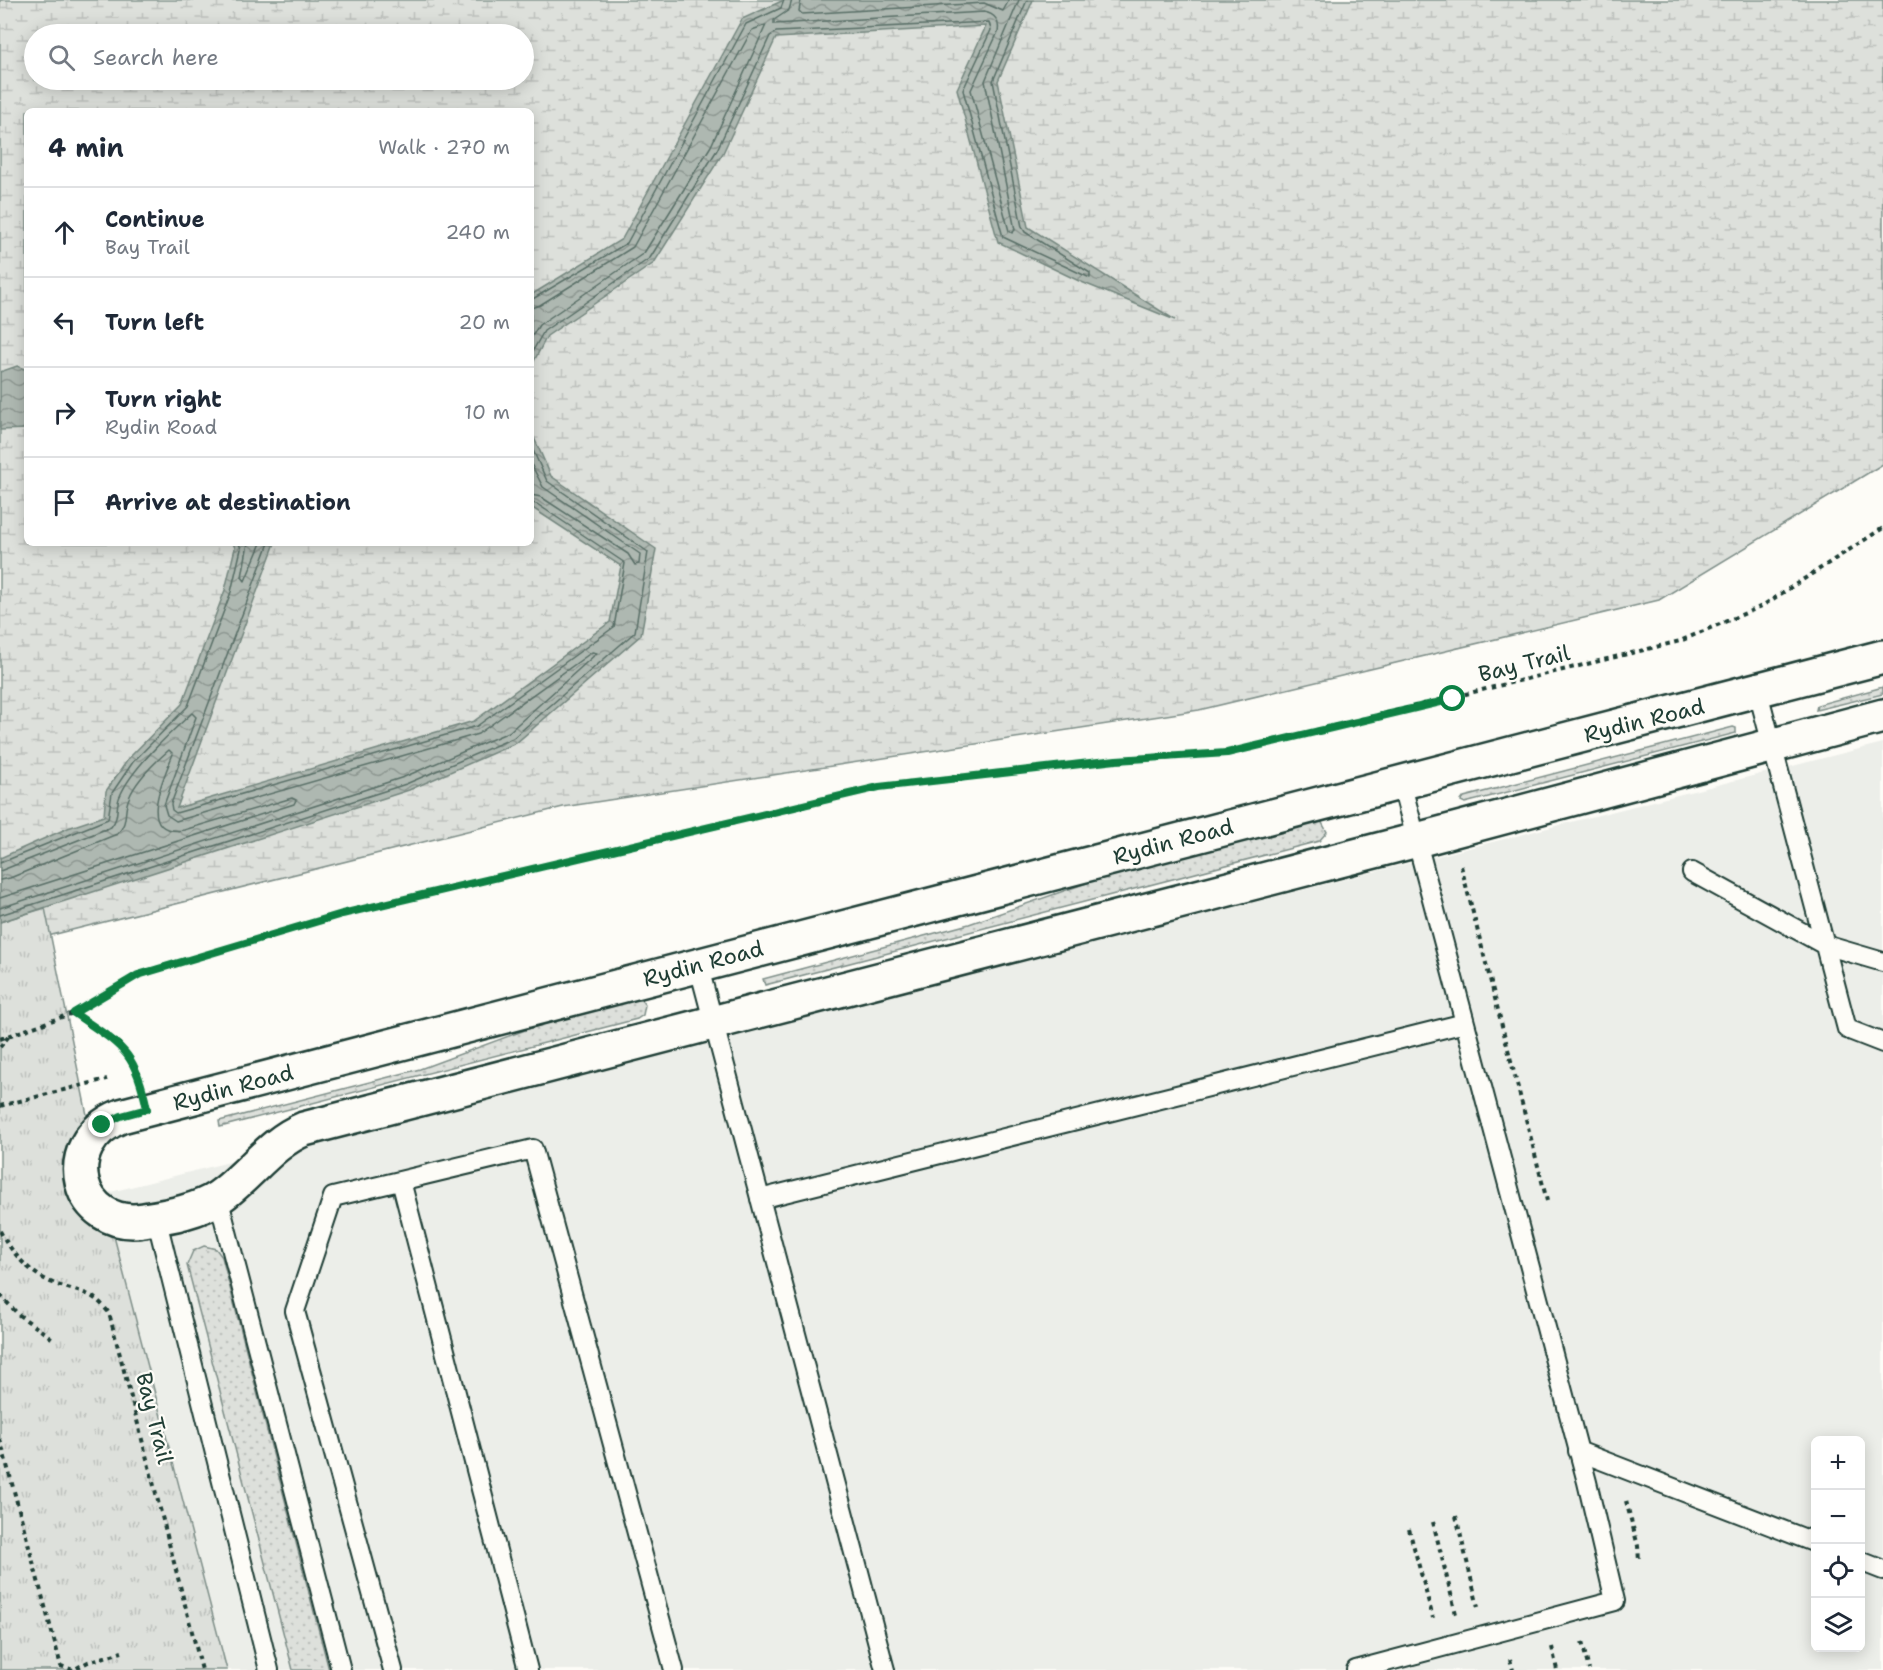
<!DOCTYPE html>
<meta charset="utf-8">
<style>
:root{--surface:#fff;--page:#f6f6f7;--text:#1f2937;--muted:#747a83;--line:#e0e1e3}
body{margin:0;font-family:"Shantell Sans",sans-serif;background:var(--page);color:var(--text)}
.controls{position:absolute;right:18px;bottom:18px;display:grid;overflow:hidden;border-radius:9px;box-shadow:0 3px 15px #0003}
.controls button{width:54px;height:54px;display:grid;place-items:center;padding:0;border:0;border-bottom:2px solid var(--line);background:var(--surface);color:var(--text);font:30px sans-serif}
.stop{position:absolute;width:18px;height:18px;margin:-14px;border:4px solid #0b8043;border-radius:50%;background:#fff}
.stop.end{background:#0b8043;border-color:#fff;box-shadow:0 2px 6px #0008}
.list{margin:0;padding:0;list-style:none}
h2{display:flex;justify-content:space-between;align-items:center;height:78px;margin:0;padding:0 24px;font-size:26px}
h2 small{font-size:20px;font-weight:400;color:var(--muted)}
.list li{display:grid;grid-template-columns:39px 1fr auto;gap:18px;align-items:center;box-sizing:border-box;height:90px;padding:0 24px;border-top:2px solid var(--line)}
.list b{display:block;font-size:22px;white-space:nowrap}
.list p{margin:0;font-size:20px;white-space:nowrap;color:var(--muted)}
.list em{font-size:20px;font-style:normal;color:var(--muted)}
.icon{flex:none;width:33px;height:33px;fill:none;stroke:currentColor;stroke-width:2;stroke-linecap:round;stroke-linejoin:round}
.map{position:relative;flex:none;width:1883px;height:1670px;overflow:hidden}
.search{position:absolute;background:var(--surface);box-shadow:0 3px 15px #0003;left:24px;top:24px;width:510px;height:66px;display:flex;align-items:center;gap:15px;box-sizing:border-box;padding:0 21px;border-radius:33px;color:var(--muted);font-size:22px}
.panel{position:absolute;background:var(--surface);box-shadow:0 3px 15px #0003;left:24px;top:108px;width:510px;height:438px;border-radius:9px}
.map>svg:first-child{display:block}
.built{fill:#eceee9;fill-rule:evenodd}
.grass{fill:url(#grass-dots);stroke:#7e8e88;stroke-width:1.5}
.wetland{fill:url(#wetland-marsh);stroke:#7e8e88;stroke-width:1.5;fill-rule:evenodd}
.park{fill:url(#park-tufts);stroke:#7e8e88;stroke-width:1.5}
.water{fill:url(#water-waves);stroke:#75877f;stroke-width:1.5}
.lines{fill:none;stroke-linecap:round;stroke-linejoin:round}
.shore{stroke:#586e66;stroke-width:1.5}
.service-casing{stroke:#1f3d34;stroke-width:22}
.minor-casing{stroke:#1f3d34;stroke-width:38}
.path{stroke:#1f3d34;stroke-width:4;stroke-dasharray:4.5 4.5;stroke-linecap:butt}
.service{stroke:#fdfcf7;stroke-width:18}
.minor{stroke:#fdfcf7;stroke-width:33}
.route{stroke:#0b8043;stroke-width:8}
.labels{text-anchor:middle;stroke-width:4.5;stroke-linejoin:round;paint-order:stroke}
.street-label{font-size:22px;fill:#1f3d34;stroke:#fdfcf7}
</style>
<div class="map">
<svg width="1883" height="1670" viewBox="0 0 1883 1670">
<defs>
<pattern id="grass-dots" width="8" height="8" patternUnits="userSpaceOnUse" patternTransform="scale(1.5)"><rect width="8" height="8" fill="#dde0db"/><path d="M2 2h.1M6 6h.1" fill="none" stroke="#bdc1bd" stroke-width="1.8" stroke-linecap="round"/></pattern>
<pattern id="wetland-marsh" width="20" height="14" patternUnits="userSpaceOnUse" patternTransform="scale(1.5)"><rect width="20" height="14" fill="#dde0db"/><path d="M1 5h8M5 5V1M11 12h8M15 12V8" fill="none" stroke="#bdc1bd"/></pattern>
<pattern id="park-tufts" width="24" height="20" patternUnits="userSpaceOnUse" patternTransform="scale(1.5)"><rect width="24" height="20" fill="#dde0db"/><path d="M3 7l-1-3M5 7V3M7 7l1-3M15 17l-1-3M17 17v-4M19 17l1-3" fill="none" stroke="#bdc1bd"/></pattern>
<pattern id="water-waves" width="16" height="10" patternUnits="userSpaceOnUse" patternTransform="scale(1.5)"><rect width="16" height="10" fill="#aeb8b1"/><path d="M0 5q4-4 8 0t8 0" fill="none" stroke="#8d9791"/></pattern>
</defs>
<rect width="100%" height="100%" fill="#fdfcf7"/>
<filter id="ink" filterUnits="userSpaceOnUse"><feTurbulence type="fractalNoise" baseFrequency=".0167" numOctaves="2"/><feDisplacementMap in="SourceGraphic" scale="12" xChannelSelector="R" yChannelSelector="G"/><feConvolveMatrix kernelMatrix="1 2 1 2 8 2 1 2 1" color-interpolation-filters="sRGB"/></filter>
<g filter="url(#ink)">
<path class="built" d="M1883,743v927h-1656l-124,-476zM1816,1440h44v208h-44z"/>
<path class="grass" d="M1883,687v7l-67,16 1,-5z
M1733,727l3,1v5l-271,70 -4,-2 3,-4z
M1315,821h6l6,11 -8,9 -554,144 -2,-6 206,-55 135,-47z
M631,999l10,1 4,5 -2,10 -6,4 -417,108 -1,-6 201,-52 108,-40z
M204,1246l12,3 6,8 107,413h-36l-106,-405 6,-14z"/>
<path class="wetland" d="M0,0h1883v464l-224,136 -460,110 -636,97 -563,141zM34,34h490v46h-490zM27,111h504v432h-504z"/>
<path class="park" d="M45,908l58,286 124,476h-227v-748z"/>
<path class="water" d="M784,0h249l-35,81 30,146 147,93 -96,-39 -81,-39 -41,-153 29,-63 -210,12 -53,115 -69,110 -107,73 -16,31v-72l91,-56 120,-220z
M17,366l10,4v59l-27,1v-58z
M531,431l20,45 105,73 -15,86 -125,108 -107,47 -409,132v-64l68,-30 36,-12 2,-25 23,-33 53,-54 43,-114 10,-42 -2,-5h42l-98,265 297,-87 136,-99 11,-56 -90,-59z"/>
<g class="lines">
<path class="shore" d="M792,0l-3,10 -15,10v4l210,-12c11,2 16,9 14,20l-27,58 38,141 3,2 3,-3 -30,-149 34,-81
M801,0l-2,11 3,3 182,-11 19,8 6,-11
M531,300l96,-57 119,-219 35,-16 3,-8
M531,308l9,-3 93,-58 119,-217 14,-5 -55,121 -67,107 -105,72 -8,13
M531,354l13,-23 106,-73 67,-108 53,-114 6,-4 213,-10 2,8 -28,60 40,147 87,41v-5l-65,-41 -3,-5 -29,-146 34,-81
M531,464l12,23 97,67 -1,10 -4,1 -7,-11 -87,-57 -10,-2
M248,543l-6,34 3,4 16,-38
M269,543l-98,261 1,6 4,3 301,-87 137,-99 11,-64 -88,-59 -6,-1
M0,863l108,-44 4,-26 21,-31 55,-56 43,-114 10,-43 -2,-6
M0,871l111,-44c9,-10 4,-21 9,-31 11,-27 50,-63 72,-83l4,4 -32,88 3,10 9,6 302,-87 114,-82 5,1 -88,79 -105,45 -404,131
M0,880l10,-2 107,-44c12,-11 6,-23 12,-36 7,-18 25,-35 40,-48l4,4c-8,21 -39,83 11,76l108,-32 4,2 -2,4 -294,94
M0,915l406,-131 107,-46 122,-106 13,-80 -101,-71 -16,-35"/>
<g class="service-casing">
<path id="service" d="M1758,692l89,337 36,14
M1692,872l133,73 58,17
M698,964l187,706
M401,1181l127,489
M218,1197l123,473
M760,1199l705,-176
M156,1217l113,453
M1578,1451l238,92
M1860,1561l23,9
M393,1670l-98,-359 38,-114 200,-48 141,521
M1356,1670l259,-69 -28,-119 -186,-700"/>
</g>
<g class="minor-casing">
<path id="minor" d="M1883,657l-1762,459c-68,28 -43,115 23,104 24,-4 55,-9 75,-23 30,-21 51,-54 85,-68l1113,-289 466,-124"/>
</g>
<path class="path" d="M1461,866l86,335
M73,1013l46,31 20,30
M0,1039l73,-26 64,-38 205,-61 538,-127 236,-27 111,-7 453,-112 82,-35 121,-78
M0,1047l9,-11
M0,1106l107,-27
M0,1231c12,22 30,43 53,52 26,11 37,5 56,30l93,357
M0,1295l19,20 34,24
M0,1439l61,227 12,4 15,-8 34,-10
M1626,1501l12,45 1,15
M1456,1516l22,91
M1433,1522l23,92
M1409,1529l24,89
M1582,1642l7,28
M1552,1647l5,23
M1510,1659l3,11"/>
<use href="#service" class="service"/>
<use href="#minor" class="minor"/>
</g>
</g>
<g class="lines" filter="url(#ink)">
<path class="route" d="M102,1125l19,-9 26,-7c-12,-60 -26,-63 -73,-96l64,-38 204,-61 537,-127 237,-27 111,-7 226,-54"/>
</g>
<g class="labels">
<g class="street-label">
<text transform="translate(1524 663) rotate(-14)" y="8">Bay Trail</text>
<text transform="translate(1644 720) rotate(-14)" y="8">Rydin Road</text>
<text transform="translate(1173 841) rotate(-15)" y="8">Rydin Road</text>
<text transform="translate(703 963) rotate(-15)" y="8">Rydin Road</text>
<text transform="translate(233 1087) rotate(-15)" y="8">Rydin Road</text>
<text transform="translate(155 1418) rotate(76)" y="8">Bay Trail</text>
</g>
</g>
</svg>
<div class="controls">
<button>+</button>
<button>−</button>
<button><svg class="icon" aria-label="locate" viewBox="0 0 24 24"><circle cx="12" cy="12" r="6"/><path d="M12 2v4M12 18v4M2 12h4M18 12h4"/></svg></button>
<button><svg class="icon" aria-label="layers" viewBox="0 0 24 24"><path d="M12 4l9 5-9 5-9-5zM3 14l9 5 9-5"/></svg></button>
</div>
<div class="stop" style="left:1453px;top:699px"></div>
<div class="stop end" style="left:102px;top:1125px"></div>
<div class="search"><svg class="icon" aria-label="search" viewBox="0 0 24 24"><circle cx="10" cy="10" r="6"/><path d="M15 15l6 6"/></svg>Search here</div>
<section class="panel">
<h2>4 min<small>Walk · 270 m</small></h2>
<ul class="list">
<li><svg class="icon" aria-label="ahead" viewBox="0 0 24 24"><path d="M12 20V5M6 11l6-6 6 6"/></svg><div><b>Continue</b><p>Bay Trail</p></div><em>240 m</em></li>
<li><svg class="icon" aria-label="left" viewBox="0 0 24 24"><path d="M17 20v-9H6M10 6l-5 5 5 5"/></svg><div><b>Turn left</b></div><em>20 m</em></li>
<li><svg class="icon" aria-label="right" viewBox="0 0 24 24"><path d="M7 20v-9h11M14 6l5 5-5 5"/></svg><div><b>Turn right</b><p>Rydin Road</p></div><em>10 m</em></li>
<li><svg class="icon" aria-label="arrive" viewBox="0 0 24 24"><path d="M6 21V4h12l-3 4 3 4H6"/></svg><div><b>Arrive at destination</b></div></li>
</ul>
</section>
</div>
